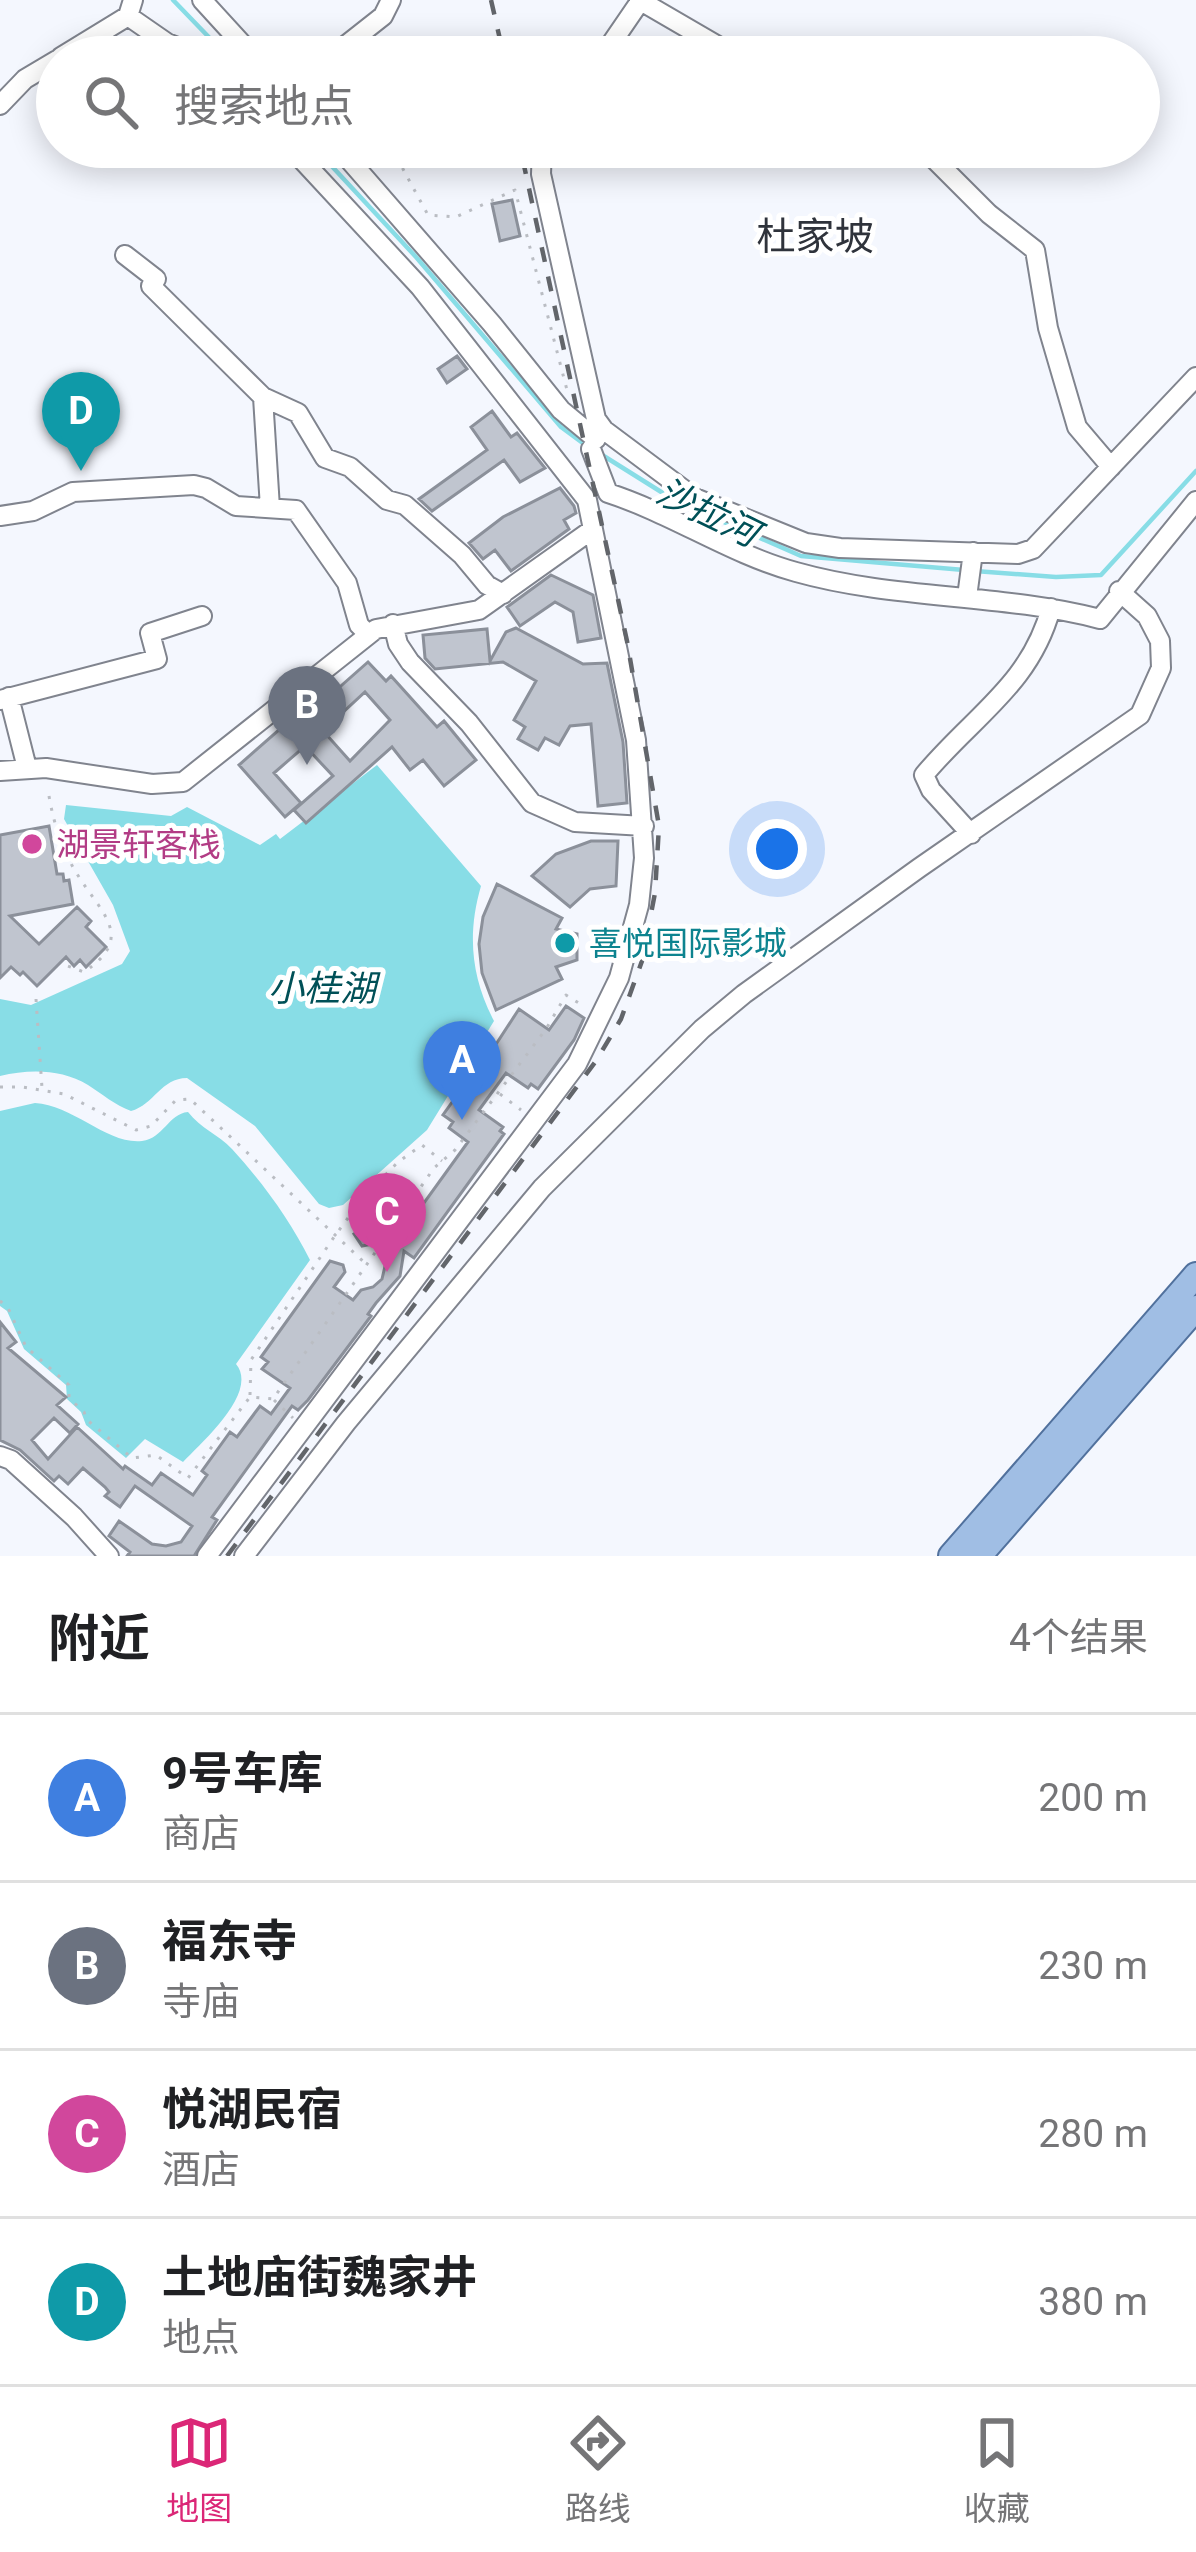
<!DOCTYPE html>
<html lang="zh">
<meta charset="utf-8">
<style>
:root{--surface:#fff;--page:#f6f6f6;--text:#202124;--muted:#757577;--line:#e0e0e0;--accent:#db2777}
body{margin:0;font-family:Roboto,"Noto Sans SC",sans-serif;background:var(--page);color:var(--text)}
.you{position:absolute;left:777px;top:849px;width:42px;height:42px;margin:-30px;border:9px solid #fff;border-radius:50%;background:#1a73e8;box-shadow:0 0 0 18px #1a73e833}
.badge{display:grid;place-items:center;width:78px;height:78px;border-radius:50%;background:var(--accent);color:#fff;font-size:39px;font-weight:700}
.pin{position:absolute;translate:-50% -99px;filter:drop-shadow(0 3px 6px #0008)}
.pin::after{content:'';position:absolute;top:63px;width:42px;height:36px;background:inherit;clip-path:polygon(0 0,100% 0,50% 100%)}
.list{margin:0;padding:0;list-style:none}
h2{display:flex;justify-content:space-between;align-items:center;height:156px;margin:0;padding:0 48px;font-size:51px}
h2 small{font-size:39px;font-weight:400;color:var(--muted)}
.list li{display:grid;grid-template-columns:78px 1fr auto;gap:36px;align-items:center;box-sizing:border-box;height:168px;padding:0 48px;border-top:3px solid var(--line)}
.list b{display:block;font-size:45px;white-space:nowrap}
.list p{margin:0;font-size:39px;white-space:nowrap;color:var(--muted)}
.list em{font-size:39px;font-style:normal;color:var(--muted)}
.icon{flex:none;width:66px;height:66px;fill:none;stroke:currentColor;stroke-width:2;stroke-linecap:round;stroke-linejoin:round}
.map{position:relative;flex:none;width:1196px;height:1556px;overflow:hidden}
.search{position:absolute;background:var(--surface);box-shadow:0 6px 30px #0003;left:36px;right:36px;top:36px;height:132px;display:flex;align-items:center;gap:30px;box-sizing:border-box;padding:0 42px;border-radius:66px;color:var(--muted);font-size:45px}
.sheet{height:828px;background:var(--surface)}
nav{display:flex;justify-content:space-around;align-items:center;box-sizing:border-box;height:168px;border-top:3px solid var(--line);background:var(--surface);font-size:33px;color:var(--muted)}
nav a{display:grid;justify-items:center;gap:6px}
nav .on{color:var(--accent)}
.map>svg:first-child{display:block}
.water{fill:#88dde6}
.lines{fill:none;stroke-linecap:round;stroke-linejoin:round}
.stream{stroke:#88dde6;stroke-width:4.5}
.building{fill:#c0c5cf;stroke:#8b909a;stroke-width:3;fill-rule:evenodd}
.minor-casing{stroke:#80848e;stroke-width:22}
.major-casing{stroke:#51719d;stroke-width:28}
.path{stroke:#babdc3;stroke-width:3;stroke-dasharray:3 9;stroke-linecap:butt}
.minor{stroke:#fff;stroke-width:18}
.major{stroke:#a0bee4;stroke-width:24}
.rail{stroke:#62656a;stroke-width:4.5;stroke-dasharray:15 15;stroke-linecap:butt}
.hotel-dot{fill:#d1479c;stroke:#fff;stroke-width:4.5}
.culture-dot{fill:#0f9aa8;stroke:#fff;stroke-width:4.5}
.labels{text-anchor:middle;stroke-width:10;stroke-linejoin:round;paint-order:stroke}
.hotel-label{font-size:33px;fill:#b23c85;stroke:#fff;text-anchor:start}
.culture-label{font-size:33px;fill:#0d838f;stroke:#fff;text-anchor:start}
.water-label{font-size:36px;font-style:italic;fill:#005057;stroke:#fff}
.quarter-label{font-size:39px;fill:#2f333b;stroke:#fff}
</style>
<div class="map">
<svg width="1196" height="1556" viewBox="0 0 1196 1556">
<rect width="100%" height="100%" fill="#f4f7fe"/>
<path class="water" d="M377,765l104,121c-14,48 -10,91 13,135l-67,109 -84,75 -14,3 -10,-4 -64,-78 -68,-48c-26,0 -33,27 -56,33 -16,-6 -29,-17 -43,-26 -27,-16 -58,-16 -88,-9v-77l31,6 91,-41 8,-13 -17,-46 -49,-86 2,-14 105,11 16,-9 73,38 16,-11 4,5z
M35,1103c38,2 73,42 107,38 22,-3 26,-27 46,-29 13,17 30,22 44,37 31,34 58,71 78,111l-74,104c23,28 -33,77 -53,98l-38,-23 -19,19 -40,-33 -5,-13 -14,-13 -1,-14 -42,-36 -17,-38 -7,-5v-195z"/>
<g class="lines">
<path class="stream" d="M173,0l55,57
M314,147l102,110 145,170 23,17
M599,453l75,47 127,56 163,14
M975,571l81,6 45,-2 95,-104"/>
</g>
<path class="building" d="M512,200l8,36 -20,5 -8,-37z
M457,356l10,13 -20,14 -9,-14z
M492,411l19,26 6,-4 28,35 -25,14 -16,-22 -72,51 -13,-12 68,-49 -16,-23z
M560,488l14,18 2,7 -12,7 5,9 -58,42 -16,-21 -12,9 -14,-16 34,-26z
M551,575l42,20 8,43 -23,4 -5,-30 -18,-10 -35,24 -13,-19z
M516,628l67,36 24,-1 16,79 4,61 -29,3 -7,-82 -21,2 -11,19 -14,-7 -7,12 -20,-11 7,-12 -11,-7 22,-39 -33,-19 -68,7 -10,-11 -2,-23 64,-6 3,32 16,-29z
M368,662l18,19 5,-5 46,51 7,-6 32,39 -32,26 -21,-26 -13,10 -18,-23 -86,76 -12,-13 39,-34 -28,-30 -31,27 27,30 -16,14 -46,-52 73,-64 5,6zM365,692l25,28 -40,41 -34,-38 19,-16 6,7z
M49,826l8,48h6l1,7 5,-1 4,24 -63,12 29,28 38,-37 14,14 -5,6 20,20 -20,20 -6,-7 -6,6 -8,-9 -29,29 -14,-14 -3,3 -9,-8 -11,11v-143z
M591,841h27l-2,45 -26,3 -20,18 -38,-31 24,-22z
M497,884l65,34 -6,11 21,5v26l-21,7 6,12 -66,31 -14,-37 -3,-29 4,-27z
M566,1006l18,12 -10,22 -36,49 -7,-5 -3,4 -22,-15 -27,37 24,17 -3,4 4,3 -90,124 -10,-7 -4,25 -24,27 -8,11 3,2 -63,84 -10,10 -6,-4 -80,111 5,3 -23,36h-67l3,-4 -21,-16 10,-15 33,23 14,2 15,-4 11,-16 -57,-40 -15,21 -15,-11 4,-4 -4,-5 -22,-19 -15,16 -9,-8 -5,5 -34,-31 -20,-10v-118l16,20 -8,6 58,49 -9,8 21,19 -8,9 -16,-15 -22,22 16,19 29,-32 46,42 2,-3 27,19 9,-12 32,22 14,-20 -5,-4 28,-39 7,5 23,-31 11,8 19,-26 -28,-19 6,-7 -7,-5 69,-96 13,4 2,7 -11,15 19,13 8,-10 12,-3 9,-8 4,-17 -4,-20 -20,4 -8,-12 8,-5 33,-46 29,20 44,-61 -19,-14 4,-6 -10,-7 30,-42 3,2 43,-66 30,21z"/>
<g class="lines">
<g class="minor-casing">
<path id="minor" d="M202,0l52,57
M639,0l98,57
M128,16l39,27 36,14
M61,57l67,-41 5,-16
M331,57l52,-41 8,-16
M602,57l39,-57
M0,105l25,-26 32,-19
M338,147l154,177 69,86 35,29
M542,147l-1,27 55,245 8,11 91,68 111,45 34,5 178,6 15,-5 163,-172
M922,147l67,67 46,36 13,78 29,99 34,40
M125,255l31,24 -5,7 112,111 7,111
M263,397l35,16 27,45 25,9 37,33 18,5 57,50 25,30 16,9
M591,449l17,44c65,21 122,61 188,79 99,28 204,21 304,47l96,-118
M0,516l33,-5 40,-19 121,-7 12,3 30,18 60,4 51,73 12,42 9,9
M967,597l6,-45
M393,624l5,20 12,18 59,61 63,80 43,19 69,4
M9,697l18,71
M0,700l157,-41 -7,-26 52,-17
M0,771l46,-3 106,16 31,-2 193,-153 103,-19 114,-81
M971,834l-40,-44 -7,-15c49,-59 106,-90 127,-167
M0,1456l11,4 63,57 35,39
M207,1556l370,-492 42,-86 20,-73 5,-47 -8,-118 -49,-240 -167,-213 -130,-140
M244,1556l102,-133 196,-235 160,-159 42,-35 175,-126 221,-153 21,-47 -1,-27 -13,-25 -28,-25"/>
</g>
<g class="major-casing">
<path id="major" d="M951,1556l245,-281
M979,1556l217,-248"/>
</g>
<path class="path" d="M391,147l37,68 28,2 59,-27 52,200
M49,796c5,29 14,57 30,81 24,38 56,61 5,95l-19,-7
M36,999l6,89
M0,1087h22l42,7 72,36 15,-4 25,-26 14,-1 176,165
M500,1094l21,16
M0,1301l8,7 18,39 43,38v13l15,14 2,7 46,39 24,-3 32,23 62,-81 23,2 161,-231 21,-18 91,-121 20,-34 19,12
M250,1395l1,-35 83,-123 28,-38 36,-37 24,-17 20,16
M274,1400l19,18"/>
<use href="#minor" class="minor"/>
<use href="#major" class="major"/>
<path class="rail" d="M491,0l13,57
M227,1556l369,-495 25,-42 21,-58 13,-68 4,-67 -32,-185 -107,-494"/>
</g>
<circle class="hotel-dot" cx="32" cy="844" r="12"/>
<circle class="culture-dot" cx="565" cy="943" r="12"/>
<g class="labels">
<g class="hotel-label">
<text x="56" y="856">湖景轩客栈</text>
</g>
<g class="culture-label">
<text x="589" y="955">喜悦国际影城</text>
</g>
<g class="water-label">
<text transform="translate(708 512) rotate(26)" y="13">沙拉河</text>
<text x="322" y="1001">小桂湖</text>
</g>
<g class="quarter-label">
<text x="815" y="250">杜家坡</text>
</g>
</g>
</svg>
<div class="you"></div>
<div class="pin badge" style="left:462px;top:1120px;background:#3f7fe0">A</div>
<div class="pin badge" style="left:307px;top:765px;background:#6b7280">B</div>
<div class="pin badge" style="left:387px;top:1272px;background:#d1479c">C</div>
<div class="pin badge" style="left:81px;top:471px;background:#0f9aa8">D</div>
<div class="search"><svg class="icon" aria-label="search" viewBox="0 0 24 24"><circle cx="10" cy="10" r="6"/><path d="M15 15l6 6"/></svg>搜索地点</div>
</div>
<section class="sheet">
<h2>附近<small>4个结果</small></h2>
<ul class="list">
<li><span class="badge" style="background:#3f7fe0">A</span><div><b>9号车库</b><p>商店</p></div><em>200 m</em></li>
<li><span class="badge" style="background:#6b7280">B</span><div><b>福东寺</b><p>寺庙</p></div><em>230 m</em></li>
<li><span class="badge" style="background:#d1479c">C</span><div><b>悦湖民宿</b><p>酒店</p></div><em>280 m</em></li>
<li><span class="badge" style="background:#0f9aa8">D</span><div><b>土地庙街魏家井</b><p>地点</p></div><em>380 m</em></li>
</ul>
</section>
<nav>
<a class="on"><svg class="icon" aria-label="map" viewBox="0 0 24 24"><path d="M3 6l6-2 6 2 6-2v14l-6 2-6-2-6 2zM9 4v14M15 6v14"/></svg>地图</a>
<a><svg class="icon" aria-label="directions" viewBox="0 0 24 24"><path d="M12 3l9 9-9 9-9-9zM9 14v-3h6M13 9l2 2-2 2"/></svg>路线</a>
<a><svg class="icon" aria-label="saved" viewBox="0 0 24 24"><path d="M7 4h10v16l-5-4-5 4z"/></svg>收藏</a>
</nav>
